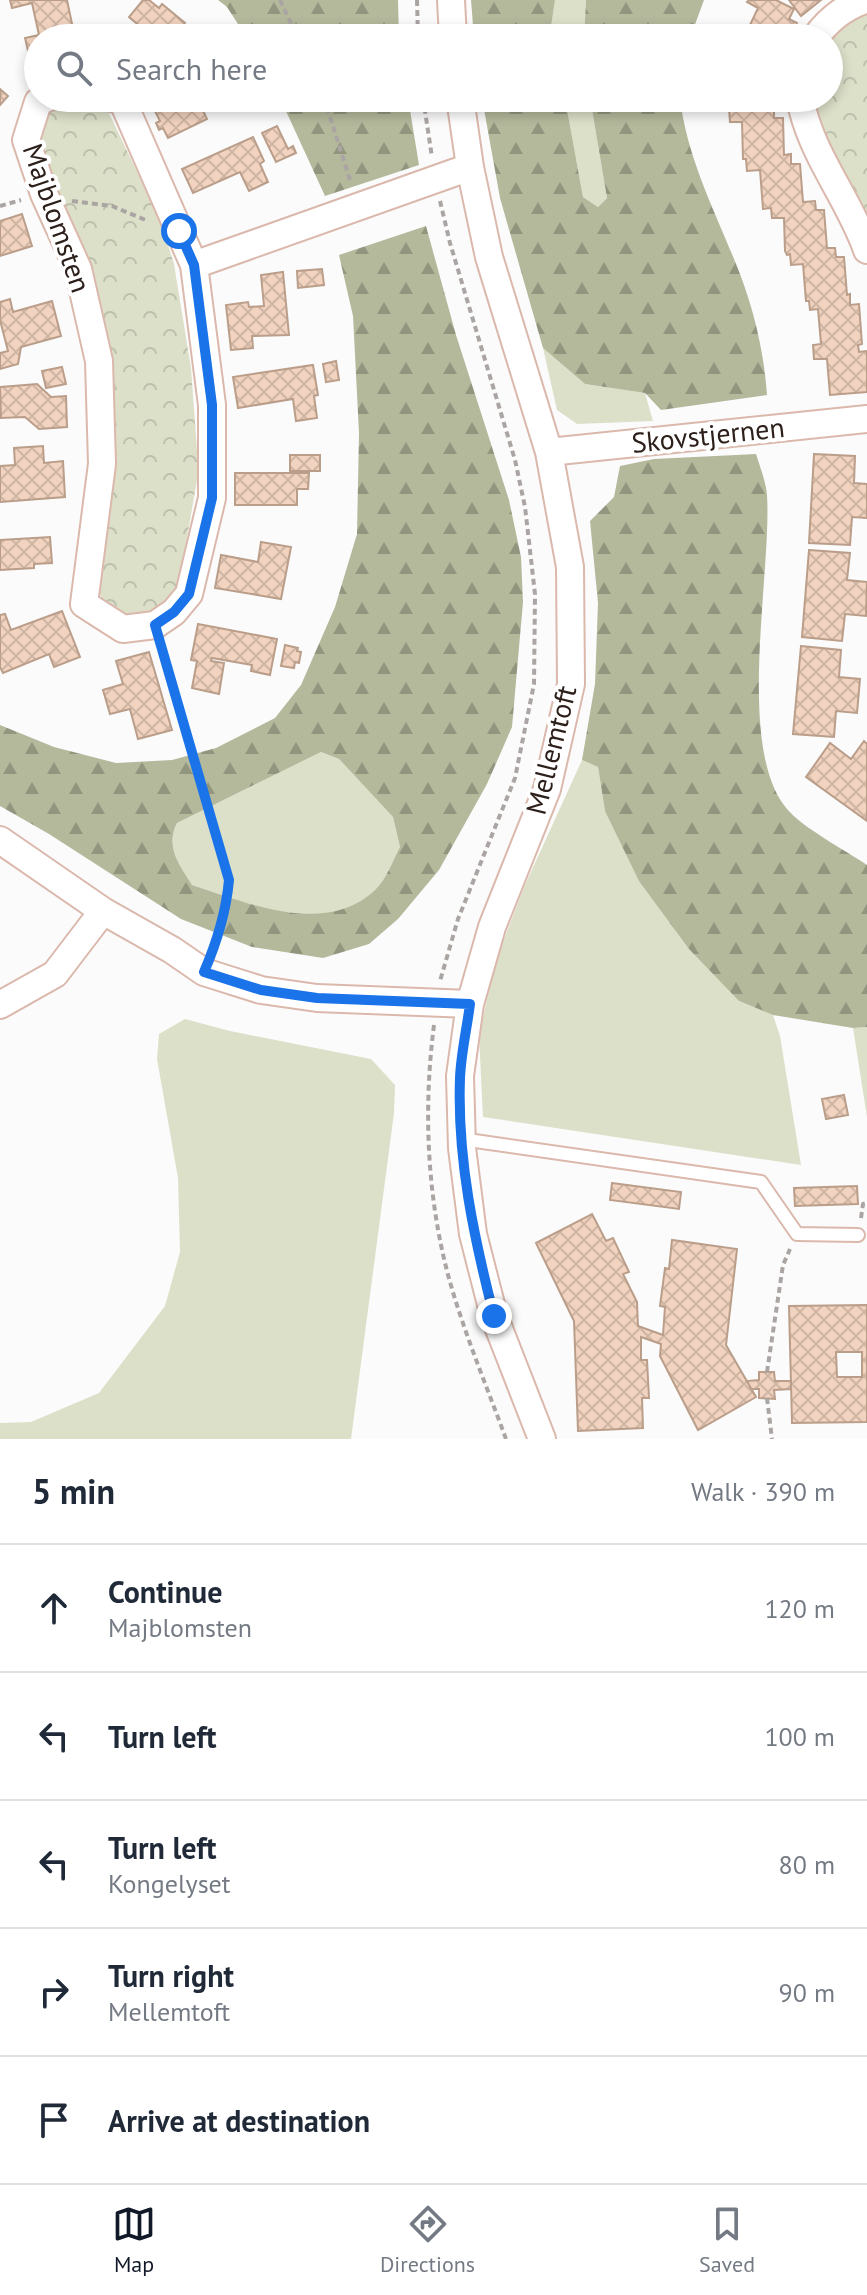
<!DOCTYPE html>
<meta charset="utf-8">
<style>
:root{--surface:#fff;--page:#f2f2f3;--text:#1f2937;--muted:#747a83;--line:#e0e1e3;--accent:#111827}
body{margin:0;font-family:"PT Sans",sans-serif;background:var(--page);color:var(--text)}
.stop{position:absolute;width:24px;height:24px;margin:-18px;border:6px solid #1a73e8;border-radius:50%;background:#fff}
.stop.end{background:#1a73e8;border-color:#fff;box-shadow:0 2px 8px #0008}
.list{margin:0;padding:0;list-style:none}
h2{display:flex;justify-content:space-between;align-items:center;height:104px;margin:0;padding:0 32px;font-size:34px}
h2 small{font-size:26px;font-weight:400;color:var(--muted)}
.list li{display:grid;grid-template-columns:52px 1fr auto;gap:24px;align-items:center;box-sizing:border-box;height:128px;padding:0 32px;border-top:2px solid var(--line)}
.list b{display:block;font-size:30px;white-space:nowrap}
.list p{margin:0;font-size:26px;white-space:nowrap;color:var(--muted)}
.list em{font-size:26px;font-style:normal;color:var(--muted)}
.icon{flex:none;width:44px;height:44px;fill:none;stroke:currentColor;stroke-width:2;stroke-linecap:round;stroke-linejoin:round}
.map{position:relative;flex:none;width:867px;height:1439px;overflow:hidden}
.search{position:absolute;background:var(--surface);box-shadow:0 4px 12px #0003;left:24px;right:24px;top:24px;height:88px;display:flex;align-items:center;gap:20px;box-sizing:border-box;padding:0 28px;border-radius:44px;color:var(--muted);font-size:30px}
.sheet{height:744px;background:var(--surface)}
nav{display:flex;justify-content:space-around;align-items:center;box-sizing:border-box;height:112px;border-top:2px solid var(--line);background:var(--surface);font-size:22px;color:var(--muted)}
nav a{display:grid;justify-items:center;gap:4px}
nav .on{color:var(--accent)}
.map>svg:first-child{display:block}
.green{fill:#dce0c9}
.forest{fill:url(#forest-firs);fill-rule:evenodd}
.park{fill:url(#park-crowns)}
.building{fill:url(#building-cross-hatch);stroke:#ba9e8a;stroke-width:2;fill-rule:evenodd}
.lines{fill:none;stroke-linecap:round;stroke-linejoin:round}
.lane-casing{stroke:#dbb8ac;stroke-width:16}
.street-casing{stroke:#dbb8ac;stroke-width:30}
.path{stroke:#aaa5a3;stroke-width:4;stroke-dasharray:6 4;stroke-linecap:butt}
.lane{stroke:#fff;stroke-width:12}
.street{stroke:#fff;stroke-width:26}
.route{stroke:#1a73e8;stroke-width:10}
.labels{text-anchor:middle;stroke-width:8;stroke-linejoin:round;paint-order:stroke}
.street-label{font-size:28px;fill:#2d201b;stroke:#fff}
</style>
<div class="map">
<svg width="867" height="1439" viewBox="0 0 867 1439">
<defs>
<pattern id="forest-firs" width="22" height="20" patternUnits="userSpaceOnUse" patternTransform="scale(2)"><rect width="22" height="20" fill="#b4b99c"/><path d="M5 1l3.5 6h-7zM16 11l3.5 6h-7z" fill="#93967e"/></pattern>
<pattern id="park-crowns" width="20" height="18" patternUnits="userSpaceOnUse" patternTransform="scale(2)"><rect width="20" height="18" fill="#dce0c9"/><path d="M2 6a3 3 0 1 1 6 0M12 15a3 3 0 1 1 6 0" fill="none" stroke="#bdc0ac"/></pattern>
<pattern id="building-cross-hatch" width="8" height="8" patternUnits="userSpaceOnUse" patternTransform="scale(2)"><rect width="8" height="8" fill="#f1d3bf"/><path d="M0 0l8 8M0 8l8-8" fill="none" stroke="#cfb5a4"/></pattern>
</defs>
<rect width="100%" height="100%" fill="#fbfbfb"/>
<path class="green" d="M555,0h31l-2,38h-31l-2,-11z
M565,98h25l17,100 -9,9 -15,-10z
M543,348l42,36 60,9 8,28 -76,3 -20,-14z
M321,752l18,7 54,58 7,30c-7,13 -14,33 -25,43 -50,48 -127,13 -183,-5 -13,-21 -27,-38 -15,-62z
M582,760l16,7 7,44 134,190 34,14 7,21 21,129 -318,-48 -4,-81 16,-74 30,-77z
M185,1019l45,12 141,28 24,26 -1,28 -43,326h-351v-16l31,-1 68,-29 66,-87 15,-54 -2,-74 -21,-119 2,-25z
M867,1027v90l-14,-89z"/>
<path class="forest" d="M218,0h180l1,38h-152l-20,-31z
M471,0h84l-4,27 2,11h-79z
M586,0h118l-14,38h-106z
M280,98h128l11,67 -94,31z
M482,98h83l18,99 15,10 9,-9 -17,-100h90c7,62 38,119 60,176 15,40 24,79 27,121l-106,15 -16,-17 -60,-9 -42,-36 -43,-150z
M426,226l30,109 53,165 12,57 2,45 -11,125 -25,57 -48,86 -41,49 -29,25 -46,14 -71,-11 -71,-28 -132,-85 -49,-28v-81l54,22 62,16 56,-3 44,-12 59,-30 26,-33 34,-78 22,-73 2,-101 -6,-117 -14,-61zM321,752l18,7 54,58 7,30c-7,13 -14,33 -25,43 -50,47 -127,13 -183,-5 -13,-21 -27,-38 -15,-62z
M756,454c4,13 10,28 11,41 5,78 -32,253 20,314 16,19 58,41 80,56v162l-14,1 -80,-13 -34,-14 -50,-52 -50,-68 -34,-70 -7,-44 -16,-7 13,-76 3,-81 -8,-82 24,-24 6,-31 34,-7z"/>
<path class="park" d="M867,12v210l-45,-92 -8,-32h15v-60l19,-18z
M76,100l14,2 18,9 53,111 13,42 17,104 6,82v30l-14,81 -8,28 -14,16 -17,10 -18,1 -19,-9 -11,-19 15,-146 -71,-281 -3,-36c12,-16 20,-23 39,-25z"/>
<path class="building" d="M10,0h57l8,38h-37v28l-6,2 -7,-30 14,-3 -7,-32 -20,5z
M143,0h6l10,8 3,-4 23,19 -12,15h-39l8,-10 -13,-11z
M749,0h27l18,9 -5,10 8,4 -7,15h-46l14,-30 -11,-6z
M789,0h32l-20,16z
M0,89l8,7 -8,9z
M183,98h14l10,21 -39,19 -5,-10 -4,2 -3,-7 4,-2 -5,-10z
M736,98h42v13h-4v7h9l1,37 7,-1v10h9l3,38 12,-1 1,9h8l3,38h8l1,9h8l3,38 3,-1v11l9,-1 3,40 -4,1 1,7 8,-1v41l-37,3 -3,-36h-13l-1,-14 8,-1 -3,-35 -8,1 -1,-9h-3l-3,-37 -12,1 -1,-11 -3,1 -2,-4 -1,-33h-12l-1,-10 -8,1 -3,-39 -13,1 -1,-12h-3l-1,-37h-12l-1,-14h7z
M277,126l11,23 5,-3 3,7 -20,9 -14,-29z
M253,137l11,24 -4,3 8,18 -19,9 -9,-19 -47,21 -11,-24z
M22,214l10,32 -32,10v-35z
M322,269l2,16 -26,3 -1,-17z
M283,272l6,63 -37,1 1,12 -22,2 -5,-45 22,-3 1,5 15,-1 -3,-31z
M10,299l3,13 39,-11 9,35 -40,11 -3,17 -18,5v-16l8,-2 -8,-31v-18z
M336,361l3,19 -13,2 -3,-18z
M313,365l5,30 -4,1 3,22 -21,3 -3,-22 -55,9 -5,-31z
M62,367l4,17 -20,4 -4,-17z
M37,384l14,13 15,-1 1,31 -28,2 -14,-12 -24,1 -1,-31z
M43,446l1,17 19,-2 2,36 -65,5v-36l15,-1 -1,-17z
M814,454l41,2 -1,27 13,1v34l-15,-1 -2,28 -41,-2z
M290,455h30v16h-30z
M235,473h74l-1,16h-11v16h-62z
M50,537l2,26 -18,1v4l-34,2v-30z
M261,542l30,5 -10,52 -66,-11 6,-33 37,7z
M809,550l41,3 -3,27 20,2 -1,34 -21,-2 -3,27 -40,-4z
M62,611l18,46 -26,10 -5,-13 -46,19 -3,-6v-52l5,-1 6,16z
M198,624l79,15 -7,36 -19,-4 1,-6 -40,-7 -1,3 13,2 -5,31 -27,-6 5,-27 -6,-1z
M285,645l13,3 -1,3 4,1 -2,11 -4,-1 -1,6 -13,-2z
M801,646l40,4 -2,27 21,2 -3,34 -21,-2 -2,26 -41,-3z
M149,652l23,78 -34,9 -8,-30 -20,5 -7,-24 20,-6 -7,-23z
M864,741l3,3v77l-61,-44 24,-34 21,16z
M844,1095l4,20 -22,4 -4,-20z
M612,1183l69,9 -2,17 -69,-9z
M857,1186l1,18 -63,2 -1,-18z
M592,1214l14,27 7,-3 16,34 -6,2 14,28 1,24 25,9 2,-28 -5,-1 5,-38 4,1 3,-29 65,9 -11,96 30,52 -58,33 -38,-74 1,-12 -20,-7v23h6l2,38h-7l1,30 -65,3 -4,-110 -38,-78z
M867,1305v117l-75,1 -3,-117zM836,1352h26v25h-25z
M759,1372h15l1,9h16v8l-17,1 1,9 -16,-1v-9h-8l-4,-8 12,-1z"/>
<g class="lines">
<g class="lane-casing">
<path id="lane" d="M461,1139l300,43 36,52 61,1"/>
</g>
<g class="street-casing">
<path id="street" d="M451,0l2,38
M815,38c13,-18 29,-31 50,-38
M47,98l-9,4 -12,38 18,54 34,75 21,92 3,103 -18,140 39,25 32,-4 19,-13 15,-18 23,-96v-93l-18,-140 -71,-163 -11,-4
M460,98l10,69 19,90 60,195 21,115 1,117 -24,105 -55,138 -22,77 -10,72 2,72 11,86 21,82 48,123
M800,98c10,56 49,100 67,152
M194,265l276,-98
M549,452l318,-33
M0,840l103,71 69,39 32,22 57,18 56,8 153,6
M0,1005l55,-31 48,-63"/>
</g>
<path class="path" d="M280,0l18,38
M417,0l1,38
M324,98l27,85
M423,98l9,59
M72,201l40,5 36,15
M440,201l10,42 65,217 10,47 10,87 -1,90 -19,94 -57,141 -18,62
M0,206l21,-6
M163,648l66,232 -2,22 -14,49
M434,1025c-11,85 -7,175 16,257 15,53 37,105 56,157
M861,1218l2,-14 4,-1
M767,1372l16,-107 7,-16
M767,1398l5,41"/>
<use href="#lane" class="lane"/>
<use href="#street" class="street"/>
</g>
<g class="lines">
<path class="route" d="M179,231l15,34 18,140v93l-23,96 -15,18 -19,13 74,255c-3,33 -12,62 -25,92l57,18 56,8 153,6c-3,24 -9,49 -10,74 -3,81 14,160 34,238"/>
</g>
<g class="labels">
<g class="street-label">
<text transform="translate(57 218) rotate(71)" y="10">Majblomsten</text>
<text transform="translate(708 435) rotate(-6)" y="10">Skovstjernen</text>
<text transform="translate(551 750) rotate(-76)" y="10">Mellemtoft</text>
</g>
</g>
</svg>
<div class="stop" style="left:179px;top:231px"></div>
<div class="stop end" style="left:494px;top:1316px"></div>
<div class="search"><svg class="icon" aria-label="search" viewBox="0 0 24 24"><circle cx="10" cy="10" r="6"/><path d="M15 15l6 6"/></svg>Search here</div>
</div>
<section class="sheet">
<h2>5 min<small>Walk · 390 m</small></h2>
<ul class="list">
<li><svg class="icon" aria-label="ahead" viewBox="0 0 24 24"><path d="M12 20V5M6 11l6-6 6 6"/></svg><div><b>Continue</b><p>Majblomsten</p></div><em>120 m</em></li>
<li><svg class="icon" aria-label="left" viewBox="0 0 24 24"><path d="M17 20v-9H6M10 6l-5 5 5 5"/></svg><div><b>Turn left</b></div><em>100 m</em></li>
<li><svg class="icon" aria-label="left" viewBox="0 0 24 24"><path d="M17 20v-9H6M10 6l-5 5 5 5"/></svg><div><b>Turn left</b><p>Kongelyset</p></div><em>80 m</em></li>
<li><svg class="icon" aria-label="right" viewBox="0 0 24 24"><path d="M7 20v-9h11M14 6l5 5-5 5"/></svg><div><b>Turn right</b><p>Mellemtoft</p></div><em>90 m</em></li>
<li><svg class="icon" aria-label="arrive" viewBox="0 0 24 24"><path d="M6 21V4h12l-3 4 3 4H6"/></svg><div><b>Arrive at destination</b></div></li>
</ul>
</section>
<nav>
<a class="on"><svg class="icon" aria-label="map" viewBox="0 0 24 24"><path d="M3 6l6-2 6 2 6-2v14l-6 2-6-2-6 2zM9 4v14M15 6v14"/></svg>Map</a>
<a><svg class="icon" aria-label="directions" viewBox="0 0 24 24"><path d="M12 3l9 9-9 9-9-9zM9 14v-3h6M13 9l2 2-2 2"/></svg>Directions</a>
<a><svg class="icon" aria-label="saved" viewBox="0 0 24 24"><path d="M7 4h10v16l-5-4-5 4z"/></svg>Saved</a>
</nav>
